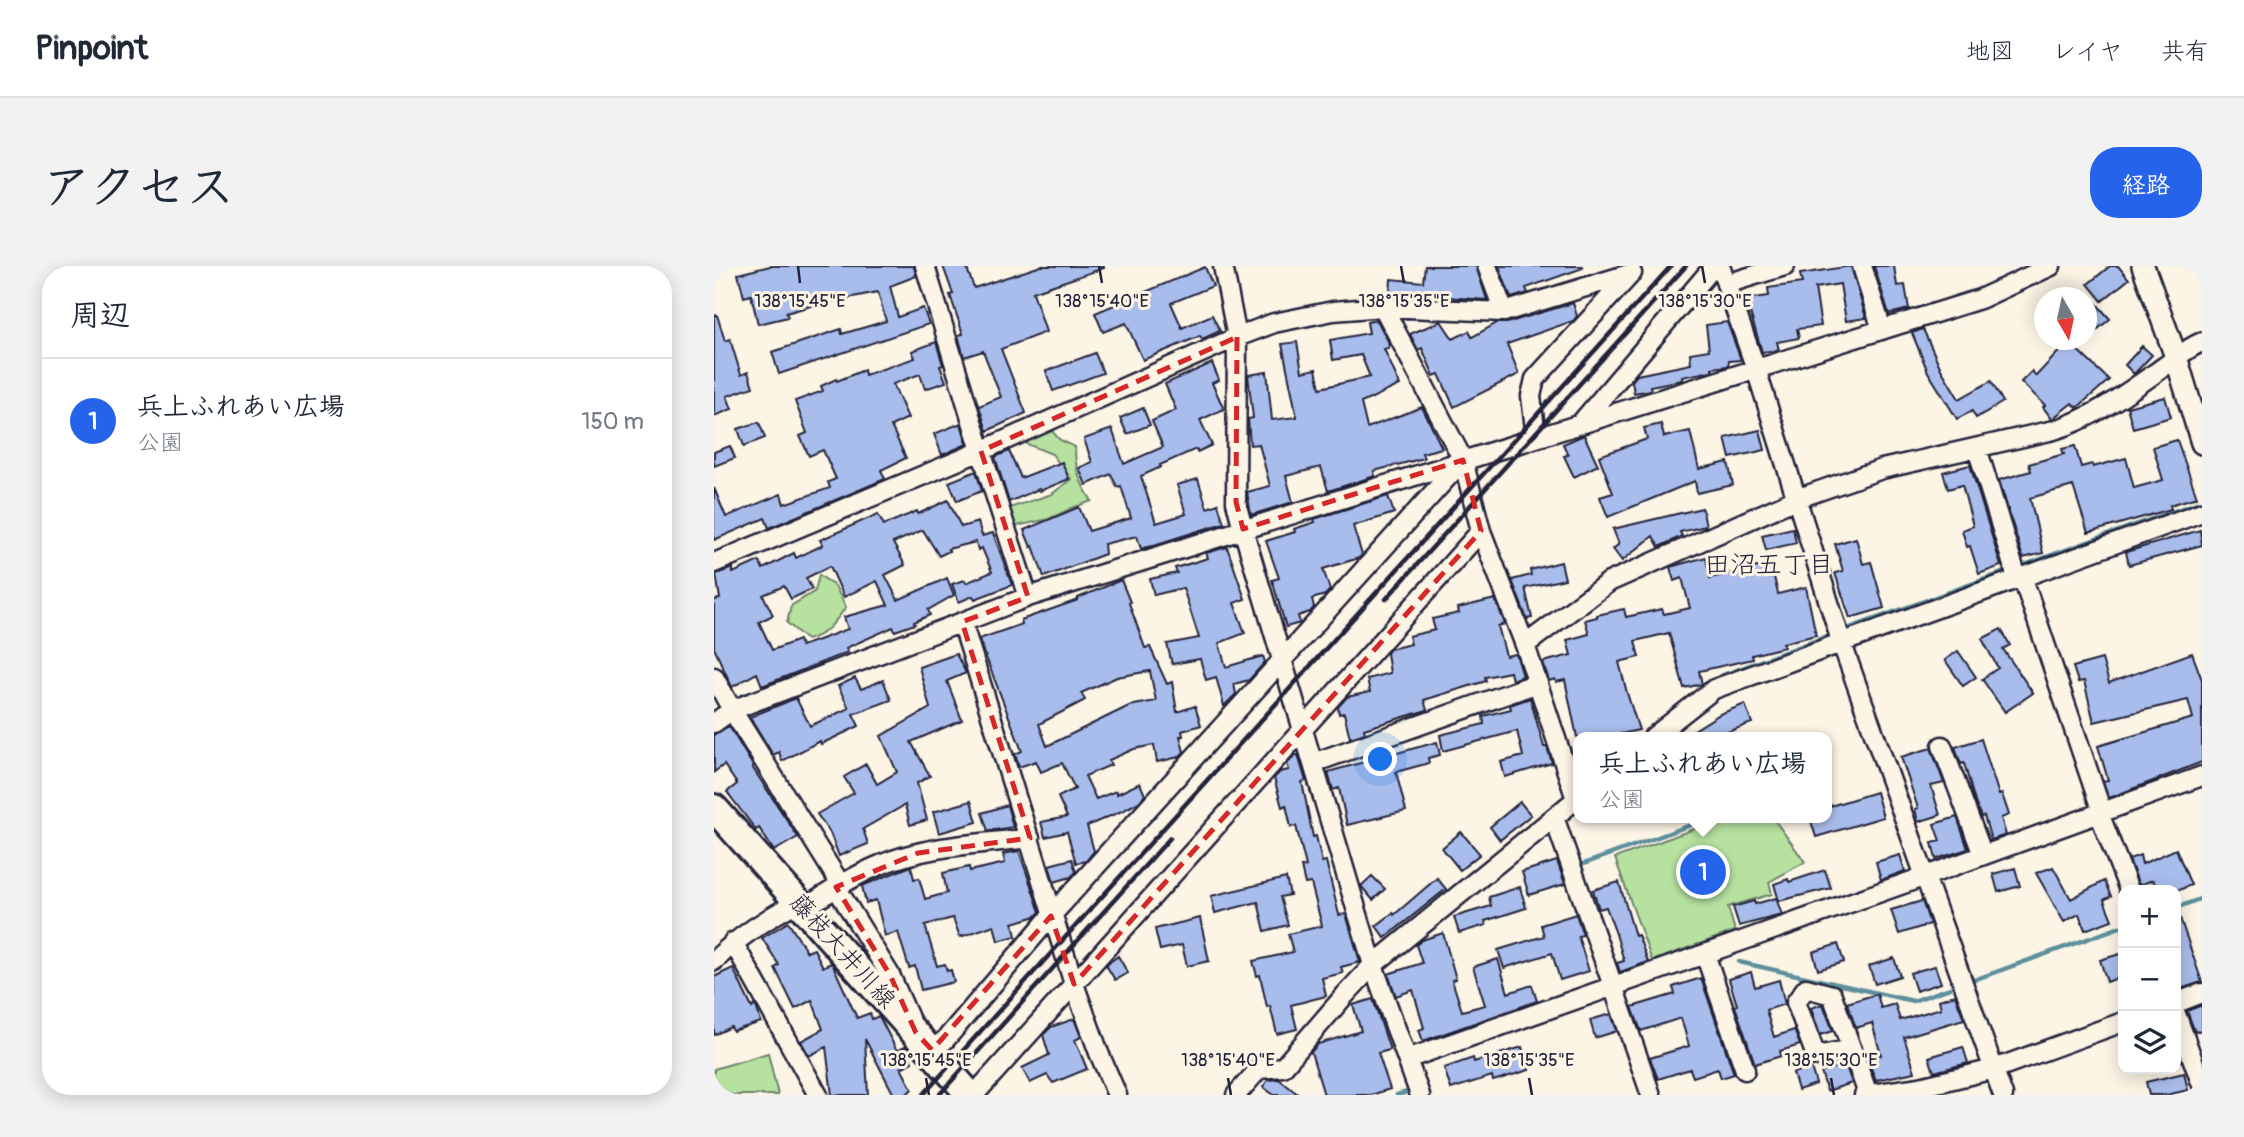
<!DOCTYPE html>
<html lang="ja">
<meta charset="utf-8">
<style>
:root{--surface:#fff;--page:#f2f2f3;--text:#1f2937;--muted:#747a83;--line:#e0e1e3;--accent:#2563eb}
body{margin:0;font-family:Pangolin,"Klee One",sans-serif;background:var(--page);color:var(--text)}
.controls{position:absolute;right:21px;bottom:21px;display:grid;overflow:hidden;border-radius:14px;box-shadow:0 4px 18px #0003}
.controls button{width:63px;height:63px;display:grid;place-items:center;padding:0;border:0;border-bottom:2px solid var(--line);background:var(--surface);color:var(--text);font:35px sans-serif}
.compass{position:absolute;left:1320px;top:21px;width:63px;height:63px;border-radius:50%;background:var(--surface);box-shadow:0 4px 18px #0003;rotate:171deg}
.you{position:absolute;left:667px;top:494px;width:24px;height:24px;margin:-18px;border:5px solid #fff;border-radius:50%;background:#1a73e8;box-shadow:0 0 0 10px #1a73e833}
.badge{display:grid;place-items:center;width:46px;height:46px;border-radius:50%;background:var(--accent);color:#fff;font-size:23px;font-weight:700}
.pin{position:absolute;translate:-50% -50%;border:4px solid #fff;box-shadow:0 2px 7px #0006}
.popup{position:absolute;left:859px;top:466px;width:259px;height:91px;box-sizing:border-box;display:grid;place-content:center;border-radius:14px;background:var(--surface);filter:drop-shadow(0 2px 5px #0005);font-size:23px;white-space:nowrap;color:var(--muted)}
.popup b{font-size:26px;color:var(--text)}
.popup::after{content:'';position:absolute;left:50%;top:100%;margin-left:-14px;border:14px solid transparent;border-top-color:var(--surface)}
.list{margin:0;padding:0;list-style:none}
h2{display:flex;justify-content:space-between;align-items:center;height:91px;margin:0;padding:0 28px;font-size:30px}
h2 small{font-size:23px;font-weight:400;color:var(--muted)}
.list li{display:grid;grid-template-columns:46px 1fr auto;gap:21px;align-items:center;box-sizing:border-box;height:126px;padding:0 28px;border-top:2px solid var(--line)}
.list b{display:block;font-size:26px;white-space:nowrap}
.list p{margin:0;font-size:23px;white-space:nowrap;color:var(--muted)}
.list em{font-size:23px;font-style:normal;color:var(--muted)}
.icon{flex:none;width:38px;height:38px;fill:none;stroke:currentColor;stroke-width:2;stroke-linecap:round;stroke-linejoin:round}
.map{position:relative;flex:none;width:1488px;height:829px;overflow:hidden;border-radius:28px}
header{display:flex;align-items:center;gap:42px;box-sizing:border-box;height:98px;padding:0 35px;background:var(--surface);border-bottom:2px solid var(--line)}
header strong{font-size:33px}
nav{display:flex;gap:38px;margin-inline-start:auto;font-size:24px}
.intro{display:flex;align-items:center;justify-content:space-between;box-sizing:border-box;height:168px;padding:0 42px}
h1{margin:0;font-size:49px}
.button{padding:18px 32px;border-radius:28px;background:var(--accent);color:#fff;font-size:24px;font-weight:700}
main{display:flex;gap:42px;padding:0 42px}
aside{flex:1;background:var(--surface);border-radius:28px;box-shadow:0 4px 18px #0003}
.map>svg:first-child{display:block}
.green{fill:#b6e19f;stroke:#6c826d;stroke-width:2}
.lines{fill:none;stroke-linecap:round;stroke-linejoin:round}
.stream{stroke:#5d8f9c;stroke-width:4.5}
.building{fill:#a9bdec;stroke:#22223b;stroke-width:2;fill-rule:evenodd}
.minor-casing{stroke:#22223b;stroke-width:23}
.tertiary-casing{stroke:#22223b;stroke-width:26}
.primary-casing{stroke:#22223b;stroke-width:32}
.minor{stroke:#fcf5e5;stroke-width:18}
.tertiary{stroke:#fcf5e5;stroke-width:21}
.primary{stroke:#fcf5e5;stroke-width:26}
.rail{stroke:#22223b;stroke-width:4.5}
.marked{fill:none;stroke:#d62828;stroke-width:5;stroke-dasharray:14 9;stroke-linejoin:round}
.ticks{fill:none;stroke:#22223b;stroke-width:2.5}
.labels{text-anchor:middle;stroke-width:6;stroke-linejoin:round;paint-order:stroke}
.street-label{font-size:24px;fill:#22223b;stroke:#fcf5e5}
.neighbourhood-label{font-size:26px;fill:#22223b;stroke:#fcf5e5}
.ticks-label{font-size:18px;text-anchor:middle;fill:#22223b;stroke:#fcf5e5;stroke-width:6;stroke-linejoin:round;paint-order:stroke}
</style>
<header>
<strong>Pinpoint</strong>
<nav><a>地図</a><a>レイヤ</a><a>共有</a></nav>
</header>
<div class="intro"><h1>アクセス</h1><a class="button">経路</a></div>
<main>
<aside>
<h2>周辺<small></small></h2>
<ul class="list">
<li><span class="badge">1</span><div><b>兵上ふれあい広場</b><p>公園</p></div><em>150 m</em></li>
</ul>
</aside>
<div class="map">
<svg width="1488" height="829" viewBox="0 0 1488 829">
<rect width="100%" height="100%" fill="#fcf5e5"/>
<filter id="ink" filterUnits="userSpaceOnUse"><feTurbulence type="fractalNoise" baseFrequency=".0143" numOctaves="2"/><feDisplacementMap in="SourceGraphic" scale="14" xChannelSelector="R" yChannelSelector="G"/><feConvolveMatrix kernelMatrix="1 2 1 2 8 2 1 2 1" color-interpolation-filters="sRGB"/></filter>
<g filter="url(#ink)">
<path class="green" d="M336,163l10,11 15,7c0,23 5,36 17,54l-20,7 -23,11 -37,8 -8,-11 8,-9 40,-13 19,-15 -19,-25 -25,-10 1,-10z
M105,309l16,11 11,21c-12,16 -19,27 -39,33l-20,-17 4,-17 24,-15z
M1004,552h55l32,44 -36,20 3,12 -44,13 7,24 -83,30 -37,-103 87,-32z
M54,787l10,42h-64v-26z"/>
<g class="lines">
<path class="stream" d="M1305,301l180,-65
M1127,365l169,-61
M816,369l-1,-5 21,-14
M1000,415l9,-6 110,-41
M864,600l132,-48
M1462,642l26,-10
M1025,696l174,39 37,-13
M1257,715l152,-55
M683,829l17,-5"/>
</g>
<path class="building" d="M56,0h144l2,10 -26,10 8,31 25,-9 6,16 -150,50 -7,-22 69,-23 1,5 44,-13 -8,-29 -60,12 -32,9 2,4 -30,7 -7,-29 -7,2 -6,-23z
M229,0h23l8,22 67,-22h63v2l-71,24 13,40 -45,17 25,64 -39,18 -8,-25 22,-9 -18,-46 -19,6 -6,-22 5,-1 -13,-39 3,-1z
M711,0h51l11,34 -97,-7 1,-14 32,3z
M785,0h83l1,2 -57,20 2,5 -17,5z
M1137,0l15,52 -20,3 -6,-37 -25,4 6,38 -24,3 2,9 -22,4 2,8 -17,2 -16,-53 23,-3 -1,-8 34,-5 -2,-9z
M1160,0h20l3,20 8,-1 4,24 -20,5z
M1396,0h8l11,13 -27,22 -14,-17z
M491,1l8,19 -42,17 11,25 30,-13 8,16 -18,8 -2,-3 -57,24 -17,-37 -23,9 -8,-19z
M1381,36l15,17 -18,15 -5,-7v-18z
M859,37l4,13 -4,5 -66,23 12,30 -65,33 -15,-33 -5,2 -12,-28 -4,2 -8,-16 31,-13 12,18 16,-8 3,6 25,-14h10z
M3,49l8,26 5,-2 11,36 7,-3 5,15 -26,9 5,13 -18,7v-100z
M663,54l11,21 1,7 -5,1 16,36 -39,18 6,25 55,-21 20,41 -20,5 2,5 -50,13 1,5 -47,15 -7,-24 -35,9 7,26 -42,13 -4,-23 23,-6 -11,-42 -9,1 -2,-26 5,-1 -5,-43 19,-3 5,48 25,-3 -15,-73 15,-2 5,30 14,-3 4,19 50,-11 -9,-22 -28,5 -3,-20 39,-7 -2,-11z
M1013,56l14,38 -12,1 -1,5 -16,2v3l-30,6v3l-32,6 1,4 -17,3 -2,-12 5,-6 54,-11 -1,-11 19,-3 -3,-25z
M1209,63l18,40 18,30 32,-18 12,21 -27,16 -4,-7 -15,8 -29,-47 -16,-39z
M222,76l7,23 -3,1 6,16 -21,7 -5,-15 -27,10 15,34 -17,8 15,32 -25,12 4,9 -116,49 -4,-10 -51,22v-52l12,29 55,-23 3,10 46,-16 -2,-6 8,-3 -13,-29 -14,6 -9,-20 7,-3 -12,-32 28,-10 -2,-5 15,-7 1,2 27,-11 1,5 50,-17 -3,-7z
M1352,78h5l38,36 -32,28 -5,-5 -20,16 -9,-12 2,-2 -24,-23 11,-11 4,5z
M1428,80l10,9 -18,19 -9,-9z
M381,87l8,20 -50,18 -7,-20z
M498,97l7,17 -7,3 12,26 -24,11 12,25 -15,7 -1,-3 -36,16 1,2 -20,9 15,47 30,-9 -9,-29 21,-6 9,29 11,-4 6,19 -83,26 -4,-13 -33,8 1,10 -61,23 -11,-31 -2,1 -7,-17 55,-23 10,24 42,-13 -10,-32 -4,1 -6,-13 -25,11 -7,-17 13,-6 -8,-23 28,-10 12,35 39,-17 -11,-26 24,-11 -11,-26z
M1451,131l6,20 -38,11 -6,-21z
M429,142l7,17 -23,9 -7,-16z
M45,156l6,16 -21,8 -6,-17z
M247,157l6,21 -25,11 -8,-21z
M947,158l3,13 26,-6 9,38 29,-7 5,23 -36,8 -2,-12 -87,36 -8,-20 13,-4 -14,-37 48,-17 -3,-11z
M1046,164l5,20 -35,8 -5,-20z
M870,169l14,30 -24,12 -10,-21 4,-1 -5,-11z
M1463,174l20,57 -27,8 1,4 -83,24 -15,-47 -43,12 13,55 -20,5 -24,-78 32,-9 -2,-7 35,-10 -2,-5 13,-3 6,21 11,-3 1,3 33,-9 8,30 29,-8 -10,-33z
M16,180l5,12 -21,8v-14z
M295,185l12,27 41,-16 7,17 -29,12 -1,-2 -30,13 -14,-45z
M1256,199l31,101 -22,8 -9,-28 -3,1 -5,-17 11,-4 -11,-41 -14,4 -5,-17z
M262,205l6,20 -25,10 -8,-19z
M674,230l6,17 -41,13 9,29 -3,3 -36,11 7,21 -5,5 -13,4 2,8 -4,5 -12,4 2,7 -14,4 -14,-47 7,-2 -13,-37 29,-9 -1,-3 21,-7 -1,-3z
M234,234l13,27 17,-5 4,14 11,-3 19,52 -37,14 -2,-3 -14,6 -7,-18 13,-4 1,3 26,-11 -10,-24 -4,2 -2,-8 -28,7 1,2 -10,5 -16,-26 -30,13 12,22 -20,10 13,25 49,-22 7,17 -26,15 2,5 -16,7 1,2 -20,7 -2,-4 -47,21 2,4 -86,34 -5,-13 -25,14 -18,-39v-48l6,-1 -4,-25 17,-6v5l26,-12 4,8 31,-16 2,5 27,-13 -3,-5 58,-26 6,11 33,-14 1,3zM116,300l14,31 33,-16 11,24 -44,12 4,12 -32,12 -15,5 -2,-6 -27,10 -13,-28 14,-7 -10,-20 21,-9 7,13 21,-10 -6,-11z
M988,242l4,18 -26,6 2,4 -23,11 -6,-11 -31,25 -9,-12 6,-5 -6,-15z
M1079,262l3,15 -30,7 -4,-15z
M1486,264l2,15 -73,20 -3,-13z
M1142,272l7,26 8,-2 13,46 -34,10 -15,-45 8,-2 -8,-27z
M513,281l18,52 -11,4 11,30 -26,10 7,24 37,-11 2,6 -16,18 -15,4 2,10 -12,12 -8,-29 -10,3 -6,-21 -28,5 -5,-20 32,-6 -16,-50 -29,7 -4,-16 27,-6 -2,-5 33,-10 -2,-5z
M992,291l4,21 61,-14 7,30 28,-7 10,48 -33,8 1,4 -32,8 1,4 -54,12 3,13 -18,4 -15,-55 -34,8 4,16 -20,5 8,31 12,37 -23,5v2h-39l-12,-57 -9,2 -1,-3 -6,2 -6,-19 28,-7 -4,-15 22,-6 -4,-14 12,-3v-2l27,-6 2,8 36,-8 2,5 26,-6 -8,-30 -8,3 -4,-14z
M847,296l4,17 -40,9 7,30 -5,1 -15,-39 19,-5 -1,-5z
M407,314l9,22 -1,1 16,45 5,-1 17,37 5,-2 5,30 18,-6 6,19 -19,6 1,5h-3l4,16 -5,5 -22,5 -3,-17 -20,4 -25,11 2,5 -26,11 11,23 20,-8 1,3 23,-11 5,12 -6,7 -15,8 -37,16 7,25 -8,10 -10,2 -9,-31 -22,5 -4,-15 26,-5 -9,-20 17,-8 -13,-26 -21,9 -5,-11 -17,6 -4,-13 7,-3 -43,-112 43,-15 -1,-4 57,-20v-2zM436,405l6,30 -27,5 -82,40 -8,-22 46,-24 -4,-7 36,-16z
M781,333l10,25 -7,2 8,30 10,-2 7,22 -11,4 -2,-8 -25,5 1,4 -62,19 3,10 -63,19 1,4 -15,5 -6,-25 -5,1 -1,-7 9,-10 23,-5 -3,-13 23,-6 -3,-20 3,-4 21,-5 -2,-8 26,-6 -3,-11 27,-6 -1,-5z
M1287,363l9,16 -7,4 30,44 -28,19 -23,-33 16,-11 -16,-29z
M1244,385l18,26 -13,9 -18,-26z
M1478,387l10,27v82l-93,36 -6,-17 5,-1 -10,-34 95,-28 -5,-18 -94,22 -10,-41 -6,1 -5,-15 29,-8 7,24z
M242,388l10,19 -19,8 15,39 -51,22 19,34 -13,7 10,37 -17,5 -5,-20 -42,24 5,15 -29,12 -9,-23 -13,-19 37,-21 -10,-16 22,-13 11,20 20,-12 -16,-36 49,-28 -11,-41z
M141,412l6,11 22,-9 8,20 -38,14 6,12 -38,18 -1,-3 -38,20 -3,-9 -6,3 -23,-38 46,-19 14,28 39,-18 -11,-22z
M816,432l14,49h3l5,16 -47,14 -4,-15 22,-6 -6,-25 -74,20 -3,-16 44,-11 -1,-8 28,-7 -1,-4z
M1031,438l7,19 -38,14h-31l37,-23z
M15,460l24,40 -1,1 46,70 -24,14 -15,-23 -3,2 -29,-38 10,-8 -13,-19 -10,7v-38z
M1267,473l18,56 3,-1 7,21 -8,3 5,17 -15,5 -7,-24 -3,1 -6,-15 -11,-39 -3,1 -6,-17z
M723,476l3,13 -12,3 1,5 -33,9 10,39 -59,14 -8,-37 -6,2 -5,-18z
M1217,482l13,35 -13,3 9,29 -22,7 -3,-13 3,-1 -17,-51z
M581,489h3l8,26 -4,1 11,55 3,-1 6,26 4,-1 13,54 7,-1 14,48 -19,5 2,6 -21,5 4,18 -35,9 6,24 -20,5 -7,-28 -3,1 -7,-32 -3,1 -4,-15 40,-9 -5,-18 34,-8 -11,-43 -6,1 -4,-17 5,-1 -10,-40 -5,1 -5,-22 -4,2 -8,-29 6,-6 9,-2 -2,-6z
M1162,526l7,25 -67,20 -6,-19h17v-11z
M257,535l6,21 -38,11 -6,-21z
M806,536l11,13 -31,25 -10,-13z
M293,539l6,22 -25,4 -6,-18z
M1243,551l11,32 -32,10 -4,-16 8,-2 -6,-17z
M747,566l19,22 -20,16 -18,-22z
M1462,583l15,36 -12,5h-21l-5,-10 -14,5 -10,-26 11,-4 2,9z
M305,585l21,61 -4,4 -23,7 3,13 -18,5 -4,-16 -34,12 -7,-19 -28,7 12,41 8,-2 2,7 4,-1 3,12 -33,8 -6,-24 -6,2 -11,-36 -13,4 -9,-36 -10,3 -4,-17 49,-20 3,13 5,-1 6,21 22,-6 -4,-20 26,-6 1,4 35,-8 -2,-9z
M1186,589l5,16 -24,9 -5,-18z
M358,593l4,13 -5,5 -17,5 -5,-17z
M843,595l8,23 -36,11 -7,-23z
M1339,601l18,32 33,-18 7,15 -7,4 8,20 -27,10 -6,-16 -15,8 -28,-49z
M1301,602l5,18 -22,6 -5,-18z
M1111,604l6,18 -52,13 -5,-17 14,-5 1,3z
M658,610l13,13 -12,11 -12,-14z
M572,612l4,17 -10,2 8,28 -23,6 -7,-29 -43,11 -4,-17z
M723,612l9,11 -61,49 -9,-12 17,-13 1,2z
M905,616l16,54 3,-1 10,27 -28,10 -3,-9 7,-2 -8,-27 -10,-27 -7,2 -6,-19z
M806,621l6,21 -41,13 1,4 -27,8 -5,-16 37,-11 -2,-9z
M1062,632l6,17 -43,11 -6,-19 21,-6 1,3z
M1208,635l8,23 -31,10 -8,-24z
M862,648l7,21 -5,1 11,35 -29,9 -8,-27 -48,15 -6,-18 46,-14 -3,-11z
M1465,649l23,67 -25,8 -1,-74z
M486,652l9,43 -22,5 -5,-21 -22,5 -5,-21z
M74,656l19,30 7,-3 9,18 8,-4 2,2 24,53 13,-5 2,6 7,-3 18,35 8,-4 7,15 -11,6 11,21 -6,6h-12l-29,-56 3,56h-36l-6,-48 -17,9 -8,-15 22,-12 -11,-29 -17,9 -20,-41 4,-3 -17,-27z
M729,667l13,46 -4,1 10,31 23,-6 -12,-38 25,-8 10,34 24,-8 5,16 -114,40 -4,-11 5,-2 -11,-38 -17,6 -8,-22 34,-11 -6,-18 6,-5z
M1124,678l6,18 -26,8 -5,-18z
M1409,687v23l-16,6 -7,-22z
M404,690l10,17 -13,7 -9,-15z
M1180,692l6,18 -25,8 -6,-18z
M1221,700l6,17 -25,8 -6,-18z
M19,702l19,40 3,-3 2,4 4,13 -28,9 -2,-4 -17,8v-58z
M1037,706l4,15 24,-7 6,24 -19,6 8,27 20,-7 6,15 -20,6 1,5 -26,8 -20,-58 2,-1 -8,-26z
M987,712l33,96 -13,4 -3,-9 -25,8 -3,-8 -32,10 -8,-21 39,-12 -8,-28 -40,13 -9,-24 43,-13 -2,-7z
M1163,728l4,14 14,-4 5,16 41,-12 -2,-8 16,-5 9,24 -60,18 11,35 -39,8 -9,-21 14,-4 -9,-32 -16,5 -9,-25z
M659,733l17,51 -12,3 12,36 -19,6h-47l-13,-43 7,-8 43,-13 -8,-26z
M1109,738l10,27 -13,4 -9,-27z
M1488,739v25l-7,2 -8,-21z
M897,748l6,17 -22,7 -5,-18z
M360,753l7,18 -6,3 12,29 -34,14 -6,-8 -17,8 -8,-15 27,-13 -6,-20 8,-8z
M808,781l7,23 -36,11 -1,-5 -41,13 -7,-21 29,-10 1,4z
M1249,781l5,16 -34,9 -5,-15z
M1131,798l7,19 -25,8 -6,-19z
M1097,801l5,17 -18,6 -5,-17z
M1470,807l4,17 -22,5h-17l-3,-13z
M565,813l20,16h-25l-11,-8 5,-7z"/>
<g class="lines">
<g class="minor-casing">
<path id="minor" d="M211,0l56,185 47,146
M509,0l14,71 -1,165 7,27 130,436 47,130
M773,0l17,46
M1006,0l36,103 85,272 162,454
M1148,0l20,64
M1012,18l59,-18
M669,41l80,153 18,71 44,114 51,154
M866,158l134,-158
M822,171l-5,-41 4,-17 96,-105
M1263,182l40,130
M0,297l267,-112 256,-114 37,-14 59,-12 50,-4 121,5 128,-39
M1308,310l80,236
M248,356l112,362 -100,111
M811,379l84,-63 187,-83 86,-30 172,-39c40,-12 77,-40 111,-64 13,-9 22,-18 37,-24
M0,411l18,33 109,175
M0,457l18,-13 296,-113 952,-298 71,-33
M939,471l61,-48 488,-177
M1228,480l41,109
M599,497l225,-80
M1385,547l30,77
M840,551l97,278
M122,621l54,88 19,43
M91,642c24,-16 48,-32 75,-43 46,-20 101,-21 150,-27
M19,676l85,153
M991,688l40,116
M0,695c25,-25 54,-43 85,-60
M1462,737l26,-10
M1462,748l26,71
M1138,783l-36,7 -20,-54 10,-14 26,7 36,99
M218,784l13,-10 106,-124 412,-456
M693,793l519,-183 276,-100
M403,829l-18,-42 -25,-69 407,-453
M522,829l23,-26 24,-2 62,-72 28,-30 206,-168
M1150,829l56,-8 74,-18 129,-47"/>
</g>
<g class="tertiary-casing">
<path id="tertiary" d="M1429,0l33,91 26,86"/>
</g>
<g class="primary-casing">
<path id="primary" d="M0,542l256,287"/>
</g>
<use href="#minor" class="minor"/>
<use href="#tertiary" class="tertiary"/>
<use href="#primary" class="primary"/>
<path class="rail" d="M672,333l300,-333
M209,829l748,-829
M225,829l231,-257"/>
</g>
</g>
<path class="marked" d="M523,71l-1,165 7,27 220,-69 18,71 -407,453 -23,-68 -119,134 -16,-17 -26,-58 -54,-88 82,-34 112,-15 -68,-216 66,-25 -47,-146z"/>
<path class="ticks" d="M84,0l2,17M385,0l3,17M687,0l3,17M988,0l3,17M212,812l3,17M514,812l3,17M815,812l3,17M1117,812l3,17"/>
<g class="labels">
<g class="street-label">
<text transform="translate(129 685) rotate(48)" y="8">藤枝大井川線</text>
</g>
<g class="neighbourhood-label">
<text x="1055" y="307">田沼五丁目</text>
</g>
</g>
<g class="ticks-label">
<text x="86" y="41">138°15'45"E</text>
<text x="388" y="41">138°15'40"E</text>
<text x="690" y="41">138°15'35"E</text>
<text x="991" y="41">138°15'30"E</text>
<text x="212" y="800">138°15'45"E</text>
<text x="514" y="800">138°15'40"E</text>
<text x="815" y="800">138°15'35"E</text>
<text x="1117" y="800">138°15'30"E</text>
</g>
</svg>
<div class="controls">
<button>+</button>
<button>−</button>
<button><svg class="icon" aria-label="layers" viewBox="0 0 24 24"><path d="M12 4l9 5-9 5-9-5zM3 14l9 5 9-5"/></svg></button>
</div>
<svg class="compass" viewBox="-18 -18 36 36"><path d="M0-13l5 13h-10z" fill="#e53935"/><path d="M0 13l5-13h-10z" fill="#747a83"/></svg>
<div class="you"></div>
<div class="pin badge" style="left:989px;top:606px">1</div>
<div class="popup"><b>兵上ふれあい広場</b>公園</div>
</div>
</main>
